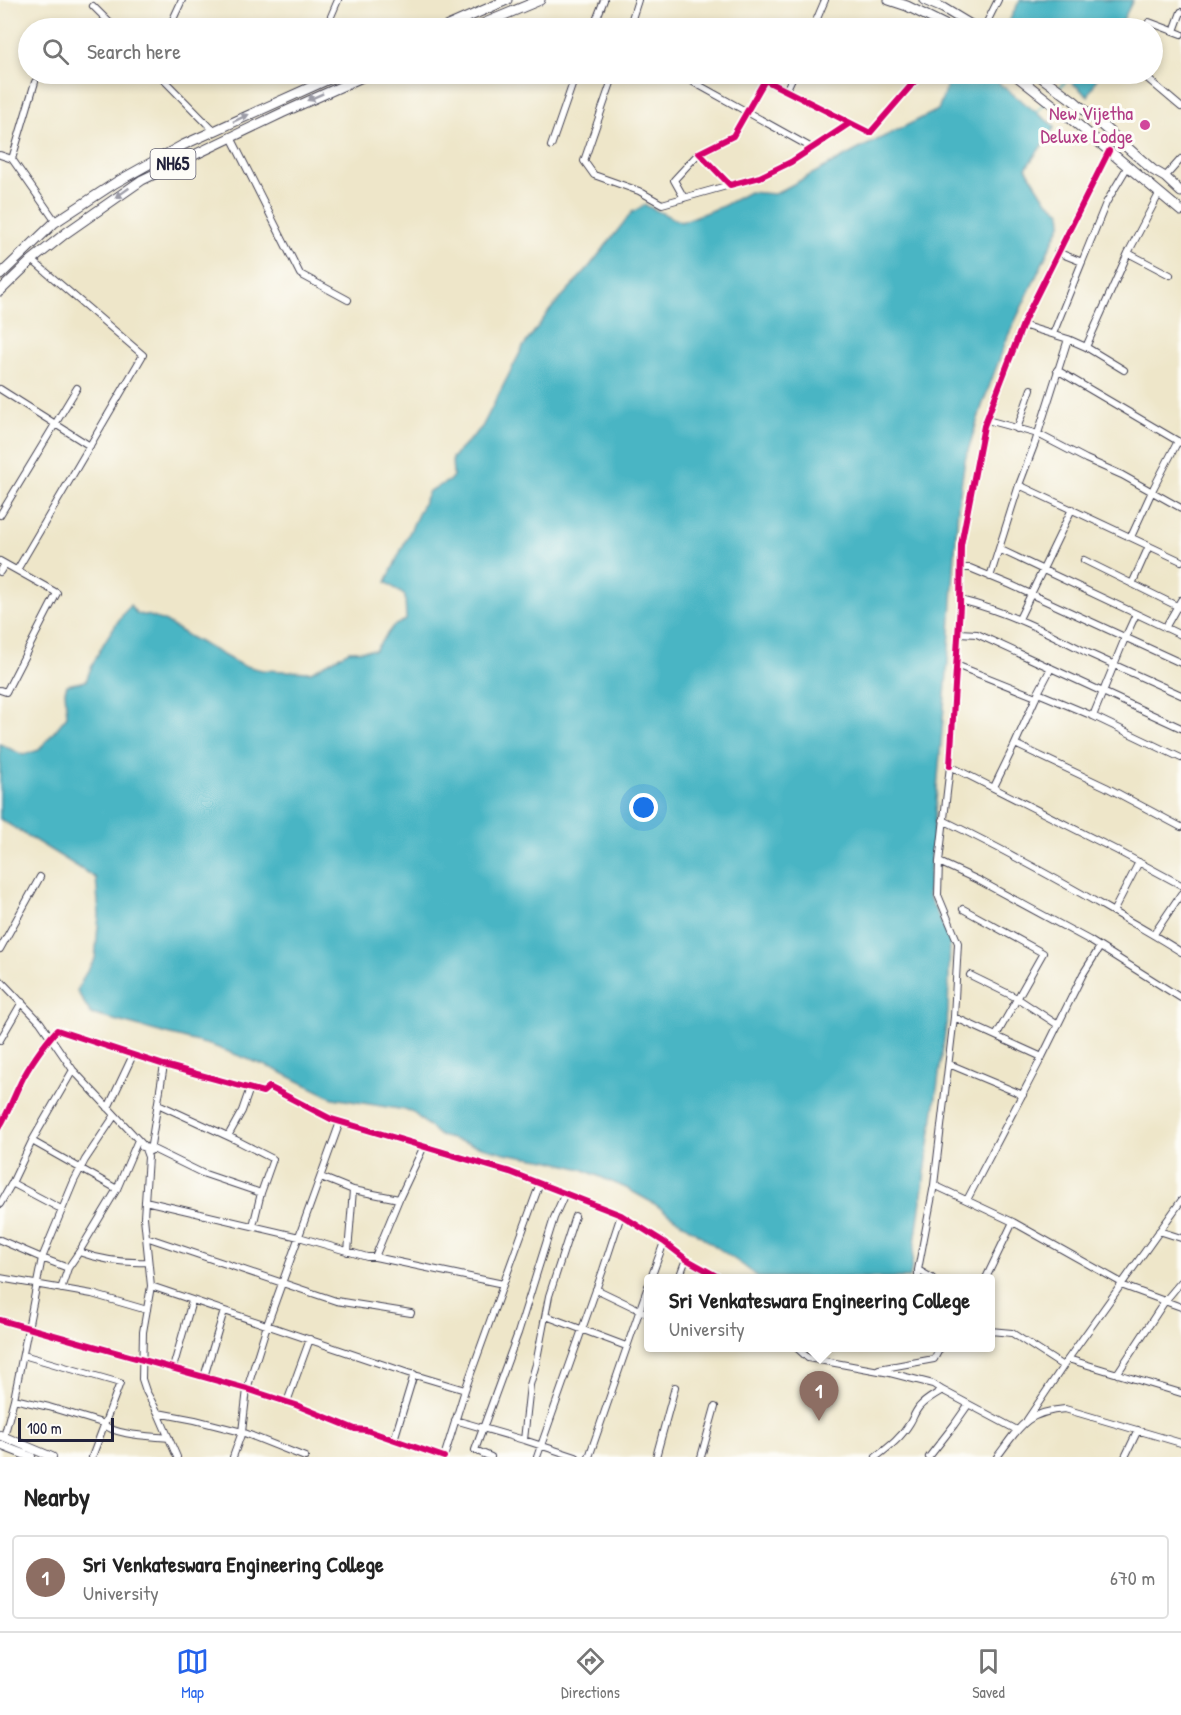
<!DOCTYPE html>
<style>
:root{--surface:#fff;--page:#f6f6f6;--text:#222;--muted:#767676;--line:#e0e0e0;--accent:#2563eb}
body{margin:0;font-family:"Patrick Hand",sans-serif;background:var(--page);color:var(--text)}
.scale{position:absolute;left:18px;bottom:15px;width:96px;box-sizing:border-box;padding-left:6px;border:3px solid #22223b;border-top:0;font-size:16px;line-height:21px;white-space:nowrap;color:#22223b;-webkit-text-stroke:4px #fdfcf7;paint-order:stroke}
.you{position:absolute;left:644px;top:808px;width:21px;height:21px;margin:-15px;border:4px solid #fff;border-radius:50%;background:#1a73e8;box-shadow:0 0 0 9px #1a73e833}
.badge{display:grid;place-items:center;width:39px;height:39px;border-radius:50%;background:var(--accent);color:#fff;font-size:20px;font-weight:700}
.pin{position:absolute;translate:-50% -50px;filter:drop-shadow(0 2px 3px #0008)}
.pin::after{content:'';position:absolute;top:32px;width:21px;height:18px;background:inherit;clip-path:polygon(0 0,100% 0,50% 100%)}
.popup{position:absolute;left:644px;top:1274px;width:351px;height:78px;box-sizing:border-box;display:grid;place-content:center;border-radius:6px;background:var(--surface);filter:drop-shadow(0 2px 4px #0005);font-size:20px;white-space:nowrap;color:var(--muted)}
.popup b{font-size:22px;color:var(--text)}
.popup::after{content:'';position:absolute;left:50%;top:100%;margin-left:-12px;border:12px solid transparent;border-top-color:var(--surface)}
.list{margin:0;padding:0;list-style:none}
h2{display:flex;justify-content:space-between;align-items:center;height:78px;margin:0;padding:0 24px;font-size:26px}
h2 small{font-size:20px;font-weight:400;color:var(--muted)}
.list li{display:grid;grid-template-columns:39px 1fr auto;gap:18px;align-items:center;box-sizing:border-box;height:84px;margin:0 12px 12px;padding:0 12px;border:2px solid var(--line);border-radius:6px}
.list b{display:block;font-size:22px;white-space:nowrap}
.list p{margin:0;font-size:20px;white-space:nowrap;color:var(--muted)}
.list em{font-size:20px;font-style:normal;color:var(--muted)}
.icon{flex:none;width:33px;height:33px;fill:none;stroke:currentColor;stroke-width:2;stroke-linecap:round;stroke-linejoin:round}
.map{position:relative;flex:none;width:1181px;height:1457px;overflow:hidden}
.search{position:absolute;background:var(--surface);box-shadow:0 3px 9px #0003;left:18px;right:18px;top:18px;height:66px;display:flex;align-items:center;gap:15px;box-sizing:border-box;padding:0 21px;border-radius:33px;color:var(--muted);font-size:22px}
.sheet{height:174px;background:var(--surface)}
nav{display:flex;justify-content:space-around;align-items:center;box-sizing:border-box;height:84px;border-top:2px solid var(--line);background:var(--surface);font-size:16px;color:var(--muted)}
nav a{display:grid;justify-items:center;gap:3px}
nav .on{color:var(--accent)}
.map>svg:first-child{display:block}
.water{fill:#48b5c4;stroke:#356c80;stroke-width:1.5}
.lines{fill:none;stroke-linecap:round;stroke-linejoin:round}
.stream{stroke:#48b5c4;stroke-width:2}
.minor-casing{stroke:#413f50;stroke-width:8}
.major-casing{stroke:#413f50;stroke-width:10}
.highway-casing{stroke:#413f50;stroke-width:11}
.minor{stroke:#fff;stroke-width:6}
.major{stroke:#fff;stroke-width:8}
.highway{stroke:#fff;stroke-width:9}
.cycleway-casing{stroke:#fdfcf7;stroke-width:10}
.cycleway{stroke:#d6006c;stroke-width:6}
.oneway{fill:#9c9ca7}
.hotel-dot{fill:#d1479c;stroke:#fdfcf7;stroke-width:2}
.labels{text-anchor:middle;stroke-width:6;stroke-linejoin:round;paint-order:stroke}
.shield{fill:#fdfcf7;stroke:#646373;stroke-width:1.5}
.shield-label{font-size:18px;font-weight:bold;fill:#22223b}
.hotel-label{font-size:20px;fill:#b23c85;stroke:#fdfcf7;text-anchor:end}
</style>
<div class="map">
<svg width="1181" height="1457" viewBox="0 0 1181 1457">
<rect width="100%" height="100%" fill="#fdfcf7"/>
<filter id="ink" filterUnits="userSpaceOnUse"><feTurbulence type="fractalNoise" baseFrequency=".0167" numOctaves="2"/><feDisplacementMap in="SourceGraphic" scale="12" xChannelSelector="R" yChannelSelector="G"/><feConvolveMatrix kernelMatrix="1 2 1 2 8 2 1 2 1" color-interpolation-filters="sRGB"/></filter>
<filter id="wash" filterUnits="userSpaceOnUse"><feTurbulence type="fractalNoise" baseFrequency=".008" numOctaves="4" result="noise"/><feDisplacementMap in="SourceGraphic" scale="24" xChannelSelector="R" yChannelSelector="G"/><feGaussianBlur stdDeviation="1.35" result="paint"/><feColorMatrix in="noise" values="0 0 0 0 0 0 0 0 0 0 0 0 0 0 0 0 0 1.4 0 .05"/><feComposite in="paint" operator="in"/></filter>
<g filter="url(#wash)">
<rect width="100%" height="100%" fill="#eee6c9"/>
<path class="water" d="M1020,0h113l-14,28h-111l-2,-1z
M951,74h36l68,53 -29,41 20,32 15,12 1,10 -54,114 -26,70 -17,54 -7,46 -9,143 -21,246 22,45 -2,72 -38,266h-151l-15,-12 -91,-63 -27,-15 -44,-19 -35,-9 -38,-6 -69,-18 -29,-25 -78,-13 -59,-29 -61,-23 -122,-32 -14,-23 7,-15 11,-17 4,-44 -3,-37 -96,-59v-75l23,11 16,-5 28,-34 -2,-25 2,-6 19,-4c9,-26 27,-54 44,-76l7,9 13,2 16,6 22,14 53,29 21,5 49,2 38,-21 26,-1 18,-24 13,-6 -1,-24 -19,-14 43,-91 20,-10 4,-5 -1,-18 30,-31 41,-80 27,-37 39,-43 43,-55 13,-7 36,17 42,-16 26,-14 26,2 82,-44 81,-40z
M1062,74h37l-11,22z"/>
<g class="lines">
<path class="stream" d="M1060,87l8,-8
M1036,113l10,-11"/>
</g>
</g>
<g filter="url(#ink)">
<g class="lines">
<g class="minor-casing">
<path id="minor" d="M93,6l22,22
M169,28l13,-28
M326,28l12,-28
M593,28l11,-28
M629,28l9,-28
M813,28l12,-28
M984,28l14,-28
M1145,28l4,-6 32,12
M1174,31l7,-19
M158,74l56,57
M614,74l-30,87 10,14 45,16 23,13 68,-19
M754,74l11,6
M1142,74l39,33
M686,78l126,70
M312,86l3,-12
M786,91l8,-17
M850,123l-59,39 -31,15 -30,8 -31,-32 34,-17 32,-56 105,53 51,-59
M231,137l69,137 48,26
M551,146l25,-72
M0,155l12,4 44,63
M12,159l23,-77
M1165,177l16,-18
M684,198l-10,-18 25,-27
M1057,252l25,10 24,-59 22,-37
M1128,253l42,22
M1022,325l46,14 18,8 38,23
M1053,334l29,-72
M1086,347l42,-94 31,-59
M1057,370l124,73
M0,389l90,57
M987,420l51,14 48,25 36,16 59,33
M1017,429l14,-40
M1019,485l162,76
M0,515l77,-127
M1131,537l23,-50 24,-46
M999,549l182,86
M1084,560l97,48
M0,561l57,32 -51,99 -6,-2
M961,568h9l41,17 170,78
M17,570l126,-215 -111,-95
M0,572l5,-8
M990,577l29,-92 16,-42 33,-104
M1132,584l17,-38
M960,600c46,11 87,32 128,53 31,14 62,28 93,42
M1019,619l53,-110
M1165,628l16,-28
M959,633l18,1 204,94
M956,665l80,32
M1038,693l55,23 88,42
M1093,716l32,-78 11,-24
M1015,744l23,-51 13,-25
M950,766l10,-161 1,-60 23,-119 41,-107 84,-168
M994,787l21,-43 91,43 75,40
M943,820c57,28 112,58 167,90 24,14 48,27 71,42
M939,862l41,19 109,59 92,58
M963,909l80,44 -47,83
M1113,912l26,-50
M1154,934l27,-40
M0,949l40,-72
M970,975l47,23 41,27
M0,980l40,42 33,48 71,76 4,11 -4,60 7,69 -8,46 -1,47 4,12 12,22 19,44
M954,1017l4,-74 -20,-48 1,-33 11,-96 168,85 63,34
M0,1040l22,-38
M1042,1057l41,-83 17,-27
M949,1064l74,31
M158,1104l78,36 37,19 -12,34 -8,33
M108,1108l25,-53
M0,1126c8,-13 13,-28 20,-42 8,-17 24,-40 37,-54l107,35 99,27 6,-5 62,32 179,53 111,43 43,27 22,17 34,19
M228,1136l14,-25 8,-23
M32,1141l85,48 21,-49
M142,1147l9,1 51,25 59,20
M150,1151l14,-86
M321,1177l32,13 -5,62
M12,1183l49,26
M934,1185l20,-168 88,40 -75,143
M353,1190l46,9
M145,1201l154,36 68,20h8l128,27
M0,1204l12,-21 20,-42 41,-71
M575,1216l-26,80 -13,68 -6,21 -6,55 52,17
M1159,1231l22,7
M146,1237l190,64 75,12
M0,1240l42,18 26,10 11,-16c22,8 45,11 69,10
M79,1252l38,-63
M375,1257l24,-58 25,-53
M918,1270l14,8
M0,1278l92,16 55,16
M651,1278l13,-36
M679,1278l7,-19
M918,1278v-8l16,-85 79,37
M986,1278l27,-56 109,61
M1121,1285l60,22
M151,1286l257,87 57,17
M61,1289l7,-21
M596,1289l52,25
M546,1316l80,30
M0,1320l247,69 49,16 59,24 11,1 78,27
M990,1331l22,2 51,33
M797,1348l11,10 82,15 43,11 9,6
M23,1355l97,28 -28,74
M1068,1359l113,34
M173,1368l19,-67
M879,1369l55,-10 6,-11
M1117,1374l48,-73 16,-19
M204,1377l20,-66
M14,1399l35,8 53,16c13,13 49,13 67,15
M287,1402l23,-63
M158,1413l37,7 47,12 63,25
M455,1420l69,20
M1027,1420l41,-61 113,-158
M4,1437l10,-38 28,-141 32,-77 11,-21 30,-45
M394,1440l20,-66
M233,1457l9,-25 5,-43 20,-64 73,-203
M444,1457l21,-67 75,-207
M491,1457l-16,-7 43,-117 36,-115 11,-25
M537,1457l66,-187 18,-55
M589,1457l59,-171
M656,1457l19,-70
M701,1457l14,-50
M876,1457c13,-10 25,-19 34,-34 3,-5 5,-11 9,-16 6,-7 16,-12 23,-17l75,40
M929,1457l25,-32 14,-20
M997,1457c22,-29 28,-45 68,-48l116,34
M1125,1457l13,-27"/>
</g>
<g class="major-casing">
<path id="major" d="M0,1435l52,22
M0,1445l31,12"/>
</g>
<g class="highway-casing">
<path id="highway" d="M889,0l18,6 44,22
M924,0l19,8 33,20
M443,28l64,-28
M473,28l67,-28
M1014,74l57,45 110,92
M1037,74l37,27 79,69 12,7 16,15
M0,275l54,-52 61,-40 68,-38 157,-71
M0,291l32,-31 34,-27 76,-53 140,-67 87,-39"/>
</g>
<use href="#minor" class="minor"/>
<use href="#major" class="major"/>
<use href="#highway" class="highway"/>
<g class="cycleway-casing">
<path id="cycleway" d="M850,123l-59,39 -31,15 -30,8 -31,-32 34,-17 32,-56 105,53 51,-59
M950,766l10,-161 1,-60 23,-119 41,-107 84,-168
M0,1126c8,-13 13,-28 20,-42 8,-17 24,-40 37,-54l107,35 99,27 6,-5 62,32 179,53 111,43 43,27 22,17 34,19
M0,1320l247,69 49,16 59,24 11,1 78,27"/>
</g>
<use href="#cycleway" class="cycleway"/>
</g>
<defs><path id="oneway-solid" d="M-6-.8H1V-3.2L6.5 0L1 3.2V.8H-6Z" transform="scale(1.5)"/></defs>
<g class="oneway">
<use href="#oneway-solid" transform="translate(315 97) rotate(156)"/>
<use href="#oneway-solid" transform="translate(241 118) rotate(-25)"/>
<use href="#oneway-solid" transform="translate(122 193) rotate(145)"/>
</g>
</g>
<circle class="hotel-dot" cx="1145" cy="125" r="6"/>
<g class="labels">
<rect class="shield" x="150.5" y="149" width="45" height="30" rx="4.5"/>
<g class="shield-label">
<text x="173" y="170">NH65</text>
</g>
<g class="hotel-label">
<text x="1133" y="120">New Vijetha<tspan x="1133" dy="23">Deluxe Lodge</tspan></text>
</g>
</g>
</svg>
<div class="scale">100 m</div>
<div class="you"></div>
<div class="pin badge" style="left:819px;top:1421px;background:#8d6e63">1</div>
<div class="popup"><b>Sri Venkateswara Engineering College</b>University</div>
<div class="search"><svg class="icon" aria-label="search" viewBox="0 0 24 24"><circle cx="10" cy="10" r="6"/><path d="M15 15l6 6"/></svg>Search here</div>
</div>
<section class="sheet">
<h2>Nearby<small></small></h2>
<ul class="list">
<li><span class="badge" style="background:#8d6e63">1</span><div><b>Sri Venkateswara Engineering College</b><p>University</p></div><em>670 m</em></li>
</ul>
</section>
<nav>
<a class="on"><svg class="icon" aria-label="map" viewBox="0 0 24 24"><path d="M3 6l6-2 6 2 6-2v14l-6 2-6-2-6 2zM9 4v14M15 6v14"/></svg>Map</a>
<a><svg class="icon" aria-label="directions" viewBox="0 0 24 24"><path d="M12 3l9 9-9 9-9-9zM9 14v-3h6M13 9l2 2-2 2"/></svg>Directions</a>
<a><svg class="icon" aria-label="saved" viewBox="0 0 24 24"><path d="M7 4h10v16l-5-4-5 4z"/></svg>Saved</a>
</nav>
